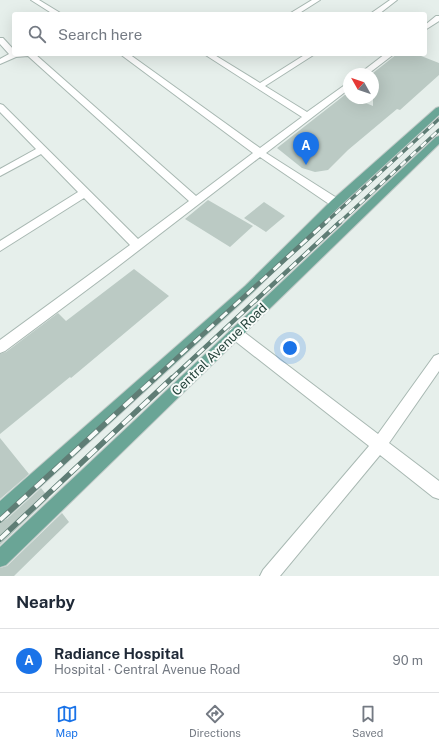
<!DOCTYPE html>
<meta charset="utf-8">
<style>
:root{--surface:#fff;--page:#f2f2f3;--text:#1f2937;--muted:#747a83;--line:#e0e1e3;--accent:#1a73e8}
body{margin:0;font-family:"Public Sans",sans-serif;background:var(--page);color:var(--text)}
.compass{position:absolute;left:343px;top:68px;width:36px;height:36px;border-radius:50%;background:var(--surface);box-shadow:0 4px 16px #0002;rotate:310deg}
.you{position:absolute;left:290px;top:348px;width:14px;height:14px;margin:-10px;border:3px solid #fff;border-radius:50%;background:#1a73e8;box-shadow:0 0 0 6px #1a73e833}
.badge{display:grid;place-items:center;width:26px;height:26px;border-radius:50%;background:var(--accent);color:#fff;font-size:13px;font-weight:700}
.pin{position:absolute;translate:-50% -33px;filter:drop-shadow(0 1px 2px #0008)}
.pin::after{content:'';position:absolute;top:21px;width:14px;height:12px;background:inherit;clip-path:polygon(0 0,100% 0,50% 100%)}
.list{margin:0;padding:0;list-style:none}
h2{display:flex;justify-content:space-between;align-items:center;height:52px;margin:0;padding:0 16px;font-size:17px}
h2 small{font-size:13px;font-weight:400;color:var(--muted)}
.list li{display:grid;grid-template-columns:26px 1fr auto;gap:12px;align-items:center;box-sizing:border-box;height:64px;padding:0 16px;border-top:1px solid var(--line)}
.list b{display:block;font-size:15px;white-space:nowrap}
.list p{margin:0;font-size:13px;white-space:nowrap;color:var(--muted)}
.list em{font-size:13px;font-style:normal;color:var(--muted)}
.icon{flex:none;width:22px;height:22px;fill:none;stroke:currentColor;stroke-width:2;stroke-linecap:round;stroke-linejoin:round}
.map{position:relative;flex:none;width:439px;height:576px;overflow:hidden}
.search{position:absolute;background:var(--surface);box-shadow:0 4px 16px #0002;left:12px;right:12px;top:12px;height:44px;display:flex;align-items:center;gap:10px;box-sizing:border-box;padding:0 14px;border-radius:4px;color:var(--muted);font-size:15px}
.sheet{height:116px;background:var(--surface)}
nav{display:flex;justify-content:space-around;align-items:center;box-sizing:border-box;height:56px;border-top:1px solid var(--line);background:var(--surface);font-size:11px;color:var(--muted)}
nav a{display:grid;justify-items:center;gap:2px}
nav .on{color:var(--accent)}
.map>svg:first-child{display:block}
.building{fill:#bbcac4}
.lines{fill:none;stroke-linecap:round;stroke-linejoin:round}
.minor-casing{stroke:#a8b8b2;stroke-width:2}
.major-casing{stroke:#c2cac8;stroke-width:2}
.minor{fill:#fff;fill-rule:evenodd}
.major{fill:#6aa596;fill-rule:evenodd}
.rail-far2-casing{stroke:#5f7d75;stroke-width:3.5}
.rail-far1-casing{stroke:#5f7d75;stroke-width:4.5}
.rail-casing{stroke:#5f7d75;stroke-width:5.5}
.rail-far2{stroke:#f7fbf9;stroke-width:2.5;stroke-dasharray:7;stroke-linecap:butt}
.rail-far1{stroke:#f7fbf9;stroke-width:3;stroke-dasharray:9;stroke-linecap:butt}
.rail{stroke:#f7fbf9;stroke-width:4;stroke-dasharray:12;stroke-linecap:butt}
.labels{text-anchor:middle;stroke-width:4;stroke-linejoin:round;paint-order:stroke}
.street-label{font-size:13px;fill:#24423a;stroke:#f7fbf9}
</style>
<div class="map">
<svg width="439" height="576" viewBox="0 0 439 576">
<rect width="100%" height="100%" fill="#e6efeb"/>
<path class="building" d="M397,54h19l23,9v12l-39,35 -3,-1 -49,41 -20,20 -13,2 -13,-4 -25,-20 69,-54 3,2v2h5l19,8v-33z
M208,200l45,26 -23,21 -45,-28z
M264,202l21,14 -19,16 -22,-14z
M134,269l35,27 -98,82 -1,-1 -70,57v-80l6,-2 52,-39 8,8z
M0,438l29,36 -29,25z
M41,488l8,10 -49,47v-24l7,-2z
M62,513l7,9 -55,54h-14v-8l7,-2z"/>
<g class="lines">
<g class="minor-casing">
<path id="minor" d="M31,0h8l23,14h-9z
M312,0h8l-22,14h-9z
M390,0h7l-18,14h-9z
M436,16h3v5l-14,9v-5z
M0,38h3l11,12v4h21l161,142 57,-43 -133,-99h9l131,94 42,-31 -98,-63h9l47,29 46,-29h9l-50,32 42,26 42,-30v7l-83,64 74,47 1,3 -1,3h-8l-72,-49 -152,117 -103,77 -5,2v-13l130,-95 -46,-47 -84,53v-10l78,-49 -37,-38 -41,22v-7l36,-20 -36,-37v-8l3,1 135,134 51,-38 -161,-145 -12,1 -16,7v-5l9,-5 -9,-10z
M385,54h9l-26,20h-9z
M235,327l5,2 138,105 56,-78 5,-2v17l-50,72 50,38v18l-6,-2 -53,-42 -100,121h-20l3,-6 106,-124 -139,-109 -1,-4 1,-4z"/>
</g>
<g class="major-casing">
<path id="major" d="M439,107v8l-99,91 -87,86 -247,226 -6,2v-19l245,-215 87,-86 104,-92z
M439,136v8l-433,421 -6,2v-20l436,-410z"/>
</g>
<use href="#minor" class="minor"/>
<use href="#major" class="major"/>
<g class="rail-far2-casing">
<path id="rail-far2" d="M325,223l114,-104
M339,223l100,-93"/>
</g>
<g class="rail-far1-casing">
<path id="rail-far1" d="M154,379l172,-157
M171,379l169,-157"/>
</g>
<g class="rail-casing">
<path id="rail" d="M0,520l155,-142
M0,539l172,-161"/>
</g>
<use href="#rail-far2" class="rail-far2"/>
<use href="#rail-far1" class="rail-far1"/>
<use href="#rail" class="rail"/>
</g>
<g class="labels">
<g class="street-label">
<text transform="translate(219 349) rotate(-44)" y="5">Central Avenue Road</text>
</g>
</g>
</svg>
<svg class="compass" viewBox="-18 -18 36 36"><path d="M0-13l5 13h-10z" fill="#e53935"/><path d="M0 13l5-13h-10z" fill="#747a83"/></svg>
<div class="you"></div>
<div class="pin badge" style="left:306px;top:165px">A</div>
<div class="search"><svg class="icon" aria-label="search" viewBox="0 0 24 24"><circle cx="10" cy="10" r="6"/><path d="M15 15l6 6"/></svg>Search here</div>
</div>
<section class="sheet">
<h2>Nearby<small></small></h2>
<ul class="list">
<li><span class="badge">A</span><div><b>Radiance Hospital</b><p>Hospital · Central Avenue Road</p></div><em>90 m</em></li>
</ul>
</section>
<nav>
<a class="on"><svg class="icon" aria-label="map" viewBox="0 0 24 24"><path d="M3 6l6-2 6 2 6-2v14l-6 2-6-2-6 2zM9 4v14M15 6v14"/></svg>Map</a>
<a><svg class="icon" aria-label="directions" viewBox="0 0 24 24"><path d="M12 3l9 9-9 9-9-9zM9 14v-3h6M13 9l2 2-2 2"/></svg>Directions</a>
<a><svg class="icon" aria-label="saved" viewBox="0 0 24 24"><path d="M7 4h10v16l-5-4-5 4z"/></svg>Saved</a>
</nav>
